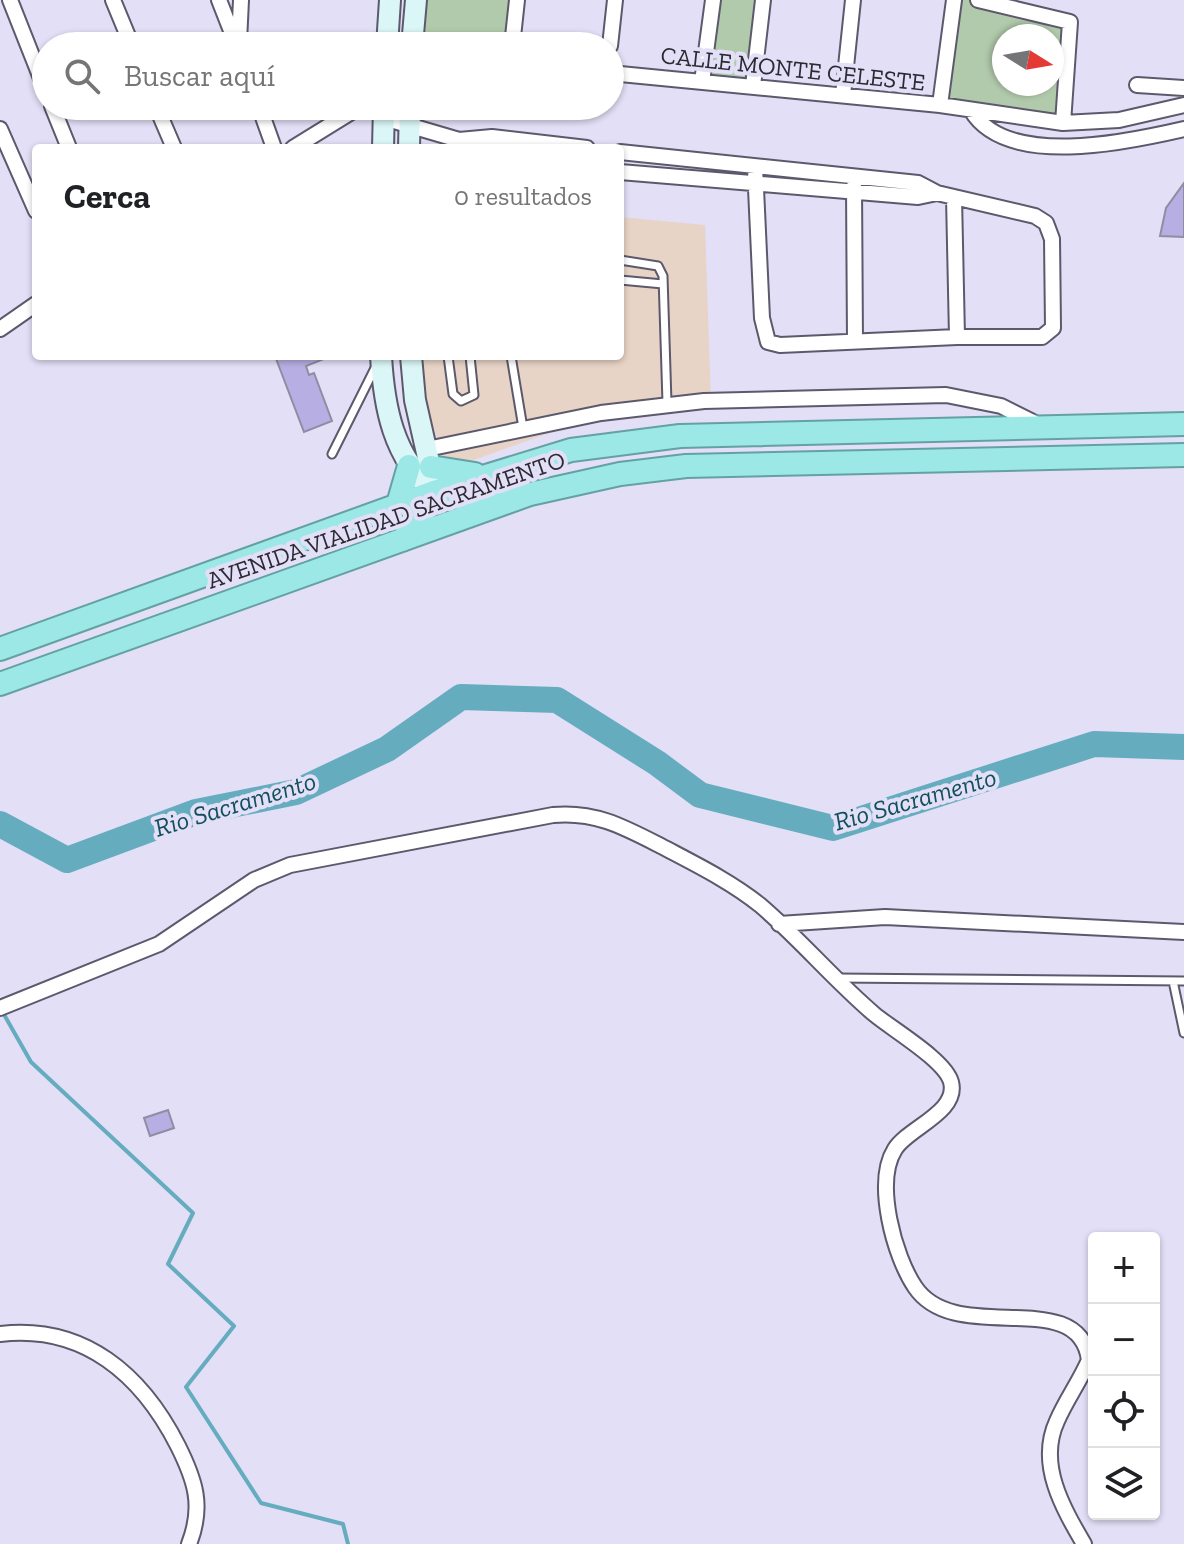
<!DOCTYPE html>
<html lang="es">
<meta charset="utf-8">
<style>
:root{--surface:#fff;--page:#f2f2f2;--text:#202124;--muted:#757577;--line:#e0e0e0}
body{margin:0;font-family:"Zilla Slab",serif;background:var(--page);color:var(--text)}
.controls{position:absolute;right:24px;bottom:24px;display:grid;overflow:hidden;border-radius:8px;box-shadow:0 2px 6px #0004}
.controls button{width:72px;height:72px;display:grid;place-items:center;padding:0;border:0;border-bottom:2px solid var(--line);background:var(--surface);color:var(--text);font:40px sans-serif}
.compass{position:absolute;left:992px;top:24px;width:72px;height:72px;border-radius:50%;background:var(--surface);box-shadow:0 2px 6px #0004;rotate:101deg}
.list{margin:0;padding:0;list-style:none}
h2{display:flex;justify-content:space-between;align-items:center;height:104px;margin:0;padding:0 32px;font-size:34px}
h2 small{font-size:26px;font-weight:400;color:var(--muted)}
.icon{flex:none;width:44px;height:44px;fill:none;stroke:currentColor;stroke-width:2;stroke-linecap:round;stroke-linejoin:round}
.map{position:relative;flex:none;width:1184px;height:1544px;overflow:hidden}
.search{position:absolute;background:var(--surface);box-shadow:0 2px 6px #0004;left:32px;top:32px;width:592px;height:88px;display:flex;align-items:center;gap:20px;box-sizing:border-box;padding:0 28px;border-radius:44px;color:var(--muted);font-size:30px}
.panel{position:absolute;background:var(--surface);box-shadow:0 2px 6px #0004;left:32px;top:144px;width:592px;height:216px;border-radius:8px}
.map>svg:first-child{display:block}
.commercial{fill:#e8d4c6}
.green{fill:#b2caac;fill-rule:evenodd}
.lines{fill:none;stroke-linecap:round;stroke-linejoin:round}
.stream{stroke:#66acbf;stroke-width:4}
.river{stroke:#66acbf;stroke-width:26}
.building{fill:#b7aee3;stroke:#908ca2;stroke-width:2}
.service-casing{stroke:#5c596c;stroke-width:11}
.minor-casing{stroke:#5c596c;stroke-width:18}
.secondary-casing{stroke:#5c596c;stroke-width:24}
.trunk-casing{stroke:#64a1a4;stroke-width:26}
.service{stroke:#fff;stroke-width:7}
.minor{stroke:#fff;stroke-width:14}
.secondary{stroke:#daf6f6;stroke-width:20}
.trunk{stroke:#9be8e7;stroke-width:22}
.labels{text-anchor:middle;stroke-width:8;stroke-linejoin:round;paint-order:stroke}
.street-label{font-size:24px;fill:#2b2932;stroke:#e2dff6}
.water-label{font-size:26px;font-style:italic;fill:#124f5d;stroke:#e2dff6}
</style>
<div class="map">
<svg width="1184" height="1544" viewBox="0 0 1184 1544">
<rect width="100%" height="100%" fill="#e2dff6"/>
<path class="commercial" d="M620,217l85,8 6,179 -145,23 -117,42 -20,-53 -7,-60h198z"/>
<path class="green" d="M426,0h84l-5,46h-83z
M717,0h45l-8,83 -49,-4z
M955,0h25l91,15 -9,110 -119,-18zM1004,36h48v48h-48z"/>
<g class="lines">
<path class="stream" d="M2,1011l29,51 162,151 -25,51 66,62 -48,61 75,116 82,21 5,20"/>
<path class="river" d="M0,824l67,36 129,-48 100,-20 91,-43 74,-52 96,3 100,63 43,32 133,33 261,-84 90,3"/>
</g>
<path class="building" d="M1184,183v54l-24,-1 6,-28z
M275,356h56l-25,10 3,9 5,-2 18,48 -28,11z
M168,1110l6,18 -24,8 -6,-18z"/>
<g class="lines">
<g class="service-casing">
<path id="service" d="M620,260l38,6 5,10 4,127
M620,280l43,4
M448,356l5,38 8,7 13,-6 -4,-39
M511,356l12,72
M332,454l44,-88
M836,978l348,3
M1173,981l11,52"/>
</g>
<g class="minor-casing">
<path id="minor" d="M10,0l36,91
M113,0l19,46
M219,0l18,46
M978,0l92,22 -7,101
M239,42l2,-42
M512,46l5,-46
M610,46l5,-46
M610,73l330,32 123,18 56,-3 65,-15
M702,82l11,-82
M1137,85l47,3
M753,86l10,-86
M843,95l10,-95
M940,105l14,-105
M52,106l17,42
M156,106l18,42
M259,106l15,42
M971,110c35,59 157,32 213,19
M384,118l75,22 33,-3 95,11
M0,129l36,82
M293,148l68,-42
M620,152l298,31 19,10 98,23 11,7 6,16 1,89 -11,9h-85l-177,8 -12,-3 -6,-24 -7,-151
M620,172l298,25 19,-4
M854,186l1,155
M954,197l3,140
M0,329l36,-25
M427,449l174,-36 103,-12 242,-6 55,11 38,19
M779,924l106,-7 299,15
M0,1008l159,-64 95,-64 36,-15 263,-50c42,-4 71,12 108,31 34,18 69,35 99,59 40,34 74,75 114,109 19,16 71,46 77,68 8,30 -43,46 -56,67 -21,33 -1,107 20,138 41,61 164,-3 174,73 -9,21 -23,40 -32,61 -20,43 6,87 27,123
M0,1334c84,-10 142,41 178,112 17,34 26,60 11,98"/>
</g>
<g class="secondary-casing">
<path id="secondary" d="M387,46l3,-46
M412,46l4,-46
M383,148l1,-42
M409,148l1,-42
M381,356c3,51 12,101 53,136
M411,356l4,44 19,84"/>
</g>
<g class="trunk-casing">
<path id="trunk" d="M431,467l44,7
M398,504l11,-38
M402,540l19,-22 13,-26 30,7 35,-2
M0,649l434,-157 137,-42 109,-14 504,-12
M0,684l530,-190 90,-20 66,-8 498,-11"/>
</g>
<use href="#service" class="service"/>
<use href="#minor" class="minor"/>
<use href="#secondary" class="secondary"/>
<use href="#trunk" class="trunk"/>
</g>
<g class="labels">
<g class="street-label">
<text transform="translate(793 69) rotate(6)" y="8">CALLE MONTE CELESTE</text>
<text transform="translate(386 520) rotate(-19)" y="8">AVENIDA VIALIDAD SACRAMENTO</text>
</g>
<g class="water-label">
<text transform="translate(915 799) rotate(-16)" y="9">Rio Sacramento</text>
<text transform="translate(235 804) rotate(-17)" y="9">Rio Sacramento</text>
</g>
</g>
</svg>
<div class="controls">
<button>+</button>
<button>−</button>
<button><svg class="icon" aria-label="locate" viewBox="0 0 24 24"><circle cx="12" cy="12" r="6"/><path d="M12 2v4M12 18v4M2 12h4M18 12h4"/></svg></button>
<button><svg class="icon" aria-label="layers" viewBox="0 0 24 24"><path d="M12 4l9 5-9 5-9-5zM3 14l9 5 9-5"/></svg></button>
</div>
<svg class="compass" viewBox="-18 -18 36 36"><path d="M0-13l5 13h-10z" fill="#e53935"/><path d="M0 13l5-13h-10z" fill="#757577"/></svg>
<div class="search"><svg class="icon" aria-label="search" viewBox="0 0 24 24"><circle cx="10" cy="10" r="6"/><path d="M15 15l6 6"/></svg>Buscar aquí</div>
<section class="panel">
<h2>Cerca<small>0 resultados</small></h2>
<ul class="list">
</ul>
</section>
</div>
